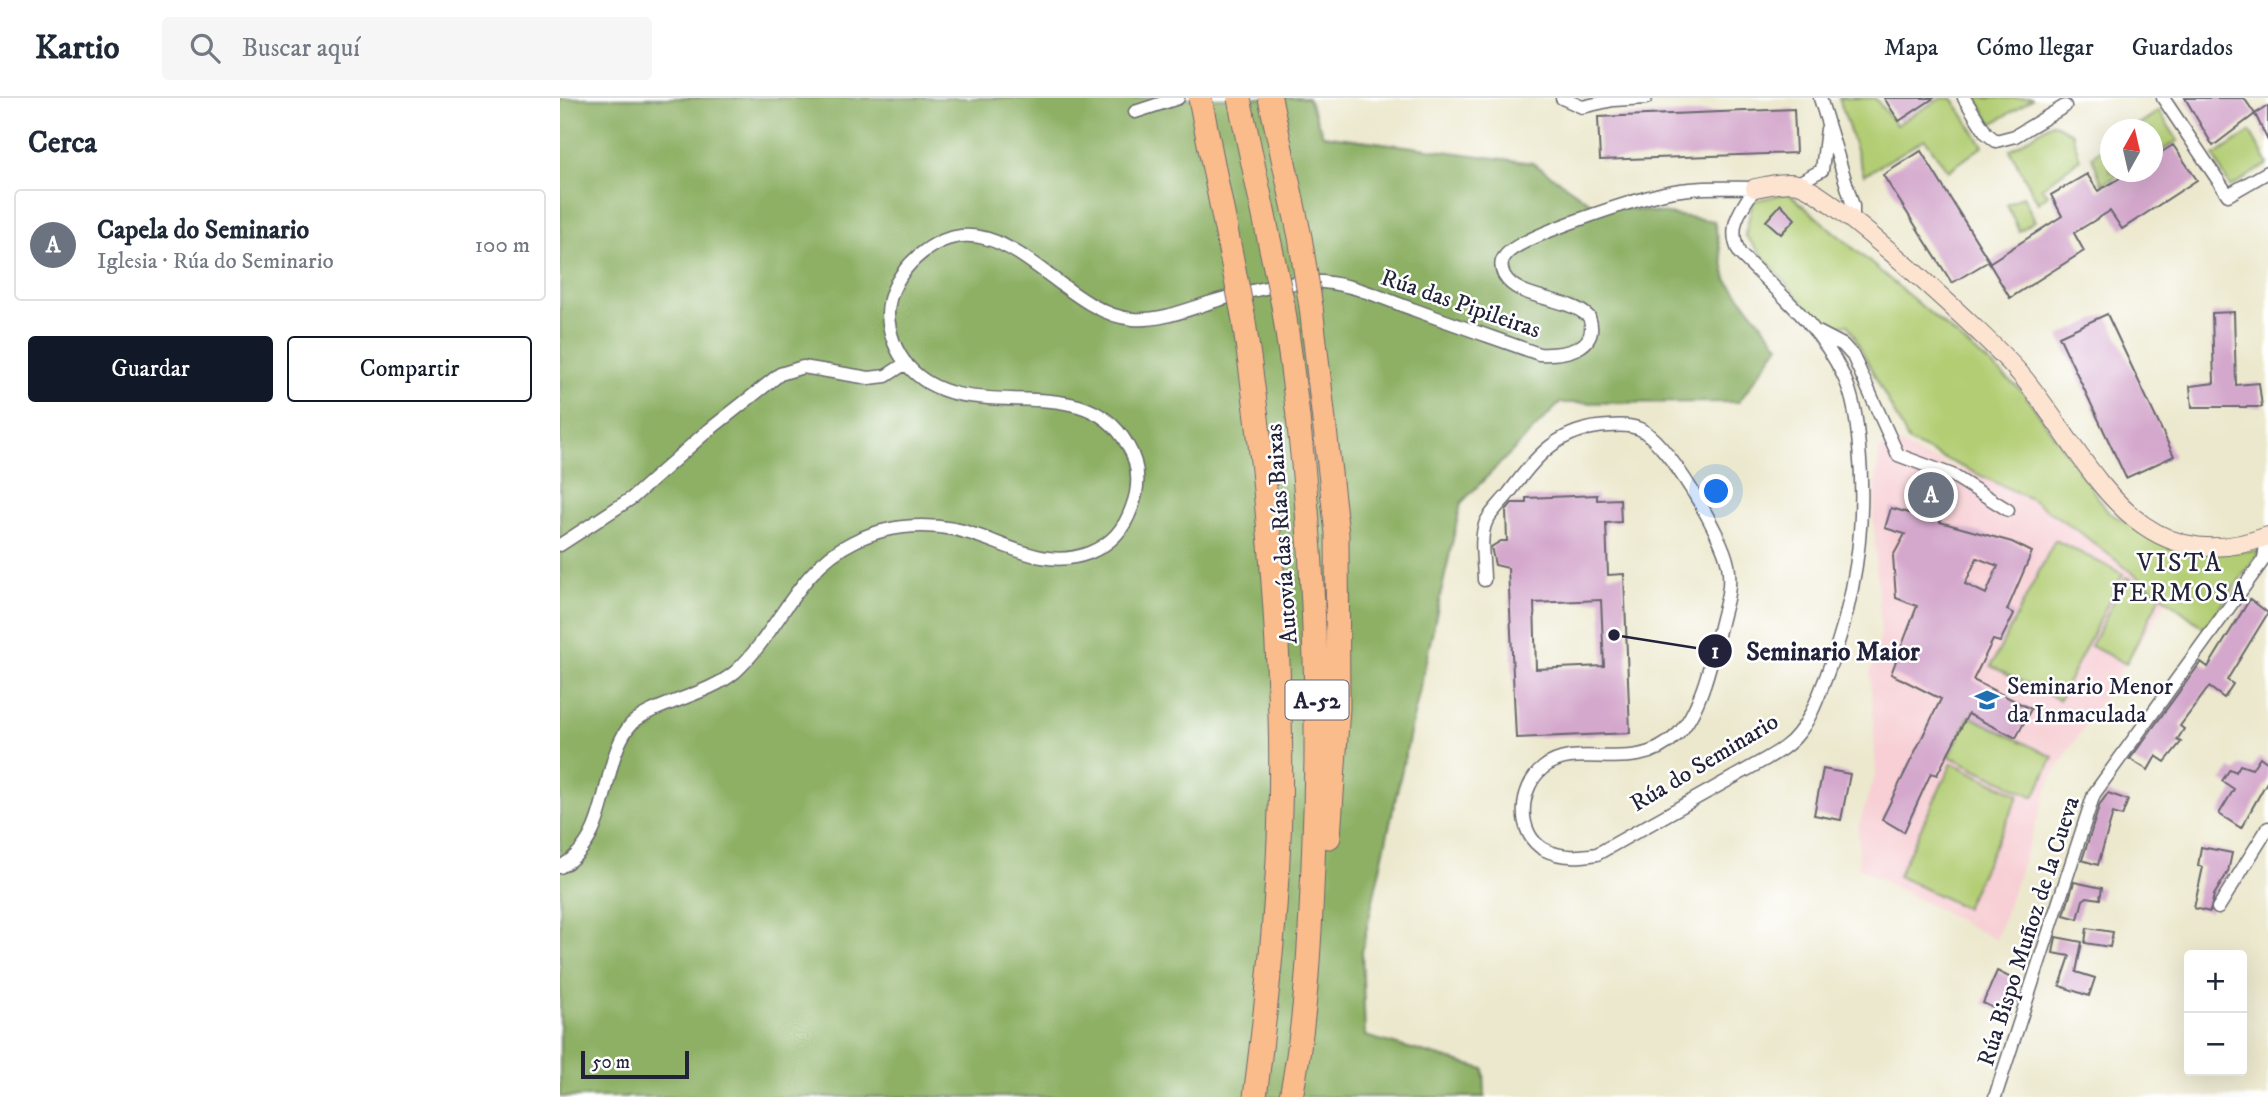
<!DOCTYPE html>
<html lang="es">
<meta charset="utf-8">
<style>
:root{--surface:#fff;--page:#f6f6f7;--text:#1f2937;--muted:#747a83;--line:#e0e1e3;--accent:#111827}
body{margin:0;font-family:"IM FELL DW Pica",serif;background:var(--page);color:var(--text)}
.controls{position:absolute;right:21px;bottom:21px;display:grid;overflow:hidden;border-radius:7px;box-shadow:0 7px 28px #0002}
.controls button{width:63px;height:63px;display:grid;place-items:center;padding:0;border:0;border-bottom:2px solid var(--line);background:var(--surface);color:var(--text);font:35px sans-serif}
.compass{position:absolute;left:1540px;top:21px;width:63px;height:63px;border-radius:50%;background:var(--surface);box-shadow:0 7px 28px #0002;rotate:8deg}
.scale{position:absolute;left:21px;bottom:18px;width:108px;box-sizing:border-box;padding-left:7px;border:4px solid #22223b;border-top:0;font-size:19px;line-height:24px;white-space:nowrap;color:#22223b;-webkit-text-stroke:5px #fff;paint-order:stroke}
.you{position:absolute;left:1157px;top:394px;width:24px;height:24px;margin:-18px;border:5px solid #fff;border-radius:50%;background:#1a73e8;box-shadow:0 0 0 10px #1a73e833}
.badge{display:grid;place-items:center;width:46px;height:46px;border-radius:50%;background:var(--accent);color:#fff;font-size:23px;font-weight:700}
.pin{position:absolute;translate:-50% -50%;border:4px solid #fff;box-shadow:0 2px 7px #0006}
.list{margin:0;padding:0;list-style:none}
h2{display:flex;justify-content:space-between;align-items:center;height:91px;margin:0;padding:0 28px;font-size:30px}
h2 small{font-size:23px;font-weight:400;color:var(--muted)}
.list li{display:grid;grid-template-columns:46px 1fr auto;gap:21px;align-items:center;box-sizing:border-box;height:112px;margin:0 14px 14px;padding:0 14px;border:2px solid var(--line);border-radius:7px}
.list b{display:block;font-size:26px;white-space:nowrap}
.list p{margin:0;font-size:23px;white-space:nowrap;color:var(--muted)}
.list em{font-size:23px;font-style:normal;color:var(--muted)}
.actions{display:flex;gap:14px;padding:21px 28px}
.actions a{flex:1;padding:16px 0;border:2px solid var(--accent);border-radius:7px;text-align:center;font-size:24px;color:var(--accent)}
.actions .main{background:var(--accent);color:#fff}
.icon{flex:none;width:38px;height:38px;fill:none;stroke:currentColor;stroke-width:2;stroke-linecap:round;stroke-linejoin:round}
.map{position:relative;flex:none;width:1708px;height:999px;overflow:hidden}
header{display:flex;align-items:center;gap:42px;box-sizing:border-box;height:98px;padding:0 35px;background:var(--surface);border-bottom:2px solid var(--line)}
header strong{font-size:33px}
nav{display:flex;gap:38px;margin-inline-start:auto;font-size:24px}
.search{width:490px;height:63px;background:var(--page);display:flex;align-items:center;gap:18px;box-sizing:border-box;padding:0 24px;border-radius:7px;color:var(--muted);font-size:26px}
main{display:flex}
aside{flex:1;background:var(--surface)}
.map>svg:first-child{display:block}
.built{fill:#f7cfd4}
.green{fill:#b2cd73;stroke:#6a7857;stroke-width:2}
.forest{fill:#8db065;stroke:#586950;stroke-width:2}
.building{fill:#d4a8cc;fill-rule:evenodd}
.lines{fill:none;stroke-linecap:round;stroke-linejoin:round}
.street-casing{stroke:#69676e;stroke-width:15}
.secondary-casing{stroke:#69676e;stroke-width:20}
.highway-casing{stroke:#69676e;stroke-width:25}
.street{stroke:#fff;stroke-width:12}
.secondary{stroke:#fde4d1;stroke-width:18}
.highway{stroke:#fabc8b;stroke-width:23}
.highway-bridge-casing{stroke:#69676e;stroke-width:25;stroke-linecap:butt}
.highway-bridge{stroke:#fabc8b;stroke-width:23}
.labels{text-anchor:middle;stroke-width:5;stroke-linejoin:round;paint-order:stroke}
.shield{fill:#fff;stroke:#646476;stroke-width:2}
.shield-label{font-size:23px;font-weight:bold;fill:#22223b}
.street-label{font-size:24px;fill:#22223b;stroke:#fff}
.poi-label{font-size:24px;fill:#22223b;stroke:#fff;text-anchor:start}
.neighbourhood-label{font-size:26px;letter-spacing:2px;fill:#22223b;stroke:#fff}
.leader{fill:none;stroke:#22223b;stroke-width:2.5}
.callout-dot{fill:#22223b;stroke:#fff;stroke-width:2.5}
.mark-label{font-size:21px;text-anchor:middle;font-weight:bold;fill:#fff}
.callout-label{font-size:26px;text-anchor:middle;font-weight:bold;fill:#22223b;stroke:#fff;stroke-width:5;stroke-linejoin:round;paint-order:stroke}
</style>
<header>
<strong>Kartio</strong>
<div class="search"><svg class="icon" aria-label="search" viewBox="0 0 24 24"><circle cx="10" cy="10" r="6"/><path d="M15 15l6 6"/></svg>Buscar aquí</div>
<nav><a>Mapa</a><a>Cómo llegar</a><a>Guardados</a></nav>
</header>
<main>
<aside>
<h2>Cerca<small></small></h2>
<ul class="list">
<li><span class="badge" style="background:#6b7280">A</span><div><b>Capela do Seminario</b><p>Iglesia · Rúa do Seminario</p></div><em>100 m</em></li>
</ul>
<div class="actions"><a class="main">Guardar</a><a>Compartir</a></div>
</aside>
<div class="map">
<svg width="1708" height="999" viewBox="0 0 1708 999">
<rect width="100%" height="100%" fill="#fff"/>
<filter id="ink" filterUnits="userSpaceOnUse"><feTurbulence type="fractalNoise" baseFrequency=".0143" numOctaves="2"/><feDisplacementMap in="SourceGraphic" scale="14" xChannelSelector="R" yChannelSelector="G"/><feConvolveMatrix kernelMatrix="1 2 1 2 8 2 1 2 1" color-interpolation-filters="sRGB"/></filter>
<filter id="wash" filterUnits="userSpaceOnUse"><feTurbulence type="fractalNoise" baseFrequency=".00686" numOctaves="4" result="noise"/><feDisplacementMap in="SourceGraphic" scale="28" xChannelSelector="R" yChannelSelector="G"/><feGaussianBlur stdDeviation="1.57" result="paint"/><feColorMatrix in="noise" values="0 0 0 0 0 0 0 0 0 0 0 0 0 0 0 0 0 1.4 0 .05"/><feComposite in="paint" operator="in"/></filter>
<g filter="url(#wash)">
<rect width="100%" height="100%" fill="#ece8cd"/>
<path class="built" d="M1341,345l17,11 49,18 7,-11 60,35 136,100 -118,180 -56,164 -137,-72 -1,-41 18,-55 -6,-99 11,-39 -8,-118 6,-67z"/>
<path class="green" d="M1279,0h36l21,27 45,-27h11l31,48 -35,25 -23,-32 -61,36z
M1416,0h55l1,1 -40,25z
M1599,13l19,30 -25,14 -1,-25 -20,-1z
M1492,25l20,10 8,26 -39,29 7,7 -10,8 -28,-53z
M1690,34l18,32 -38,23 -16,-31z
M1550,45v29h14l-22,12 -10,-28z
M1228,95l235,199 85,120 68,39h84l-55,78 -44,-34 -35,69 -35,-18 35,-69 31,15 -76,-59 -50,-34 -122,-57 -61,-118 -25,3 -78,-92 8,-34z
M1463,98l12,25 -16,10 -12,-26z
M1495,442l68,34 -64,126 -68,-34z
M1409,618l84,41 -19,40 -85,-41z
M1392,665l67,32 -54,113 -67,-32z"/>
<path class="forest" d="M0,0h748l15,37 210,28 58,40 123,18 13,59 52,65 -40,57 -179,1 -99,100 -99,447 3,86 119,33 1,28h-925z"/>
<g id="blocks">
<path class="building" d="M1324,0h50l-35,23z
M1625,0h59l11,16 -42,32z
M1708,8v35l-13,-27z
M1234,11l2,44 -196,7 -2,-43z
M1613,47l24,35 -75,49 -12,-18 -36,22 10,18 -74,47 -21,-35 73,-47 -11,-21 36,-21 11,17 32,-19h22v-14z
M1361,53l68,110 -37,22 -69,-108z
M1221,106l14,15 -14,15 -15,-13z
M1674,214l2,73 23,-2 3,24h-70l-2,-21 24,-3 -2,-70z
M1547,216l67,142 -48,22 -67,-142z
M1359,380l31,9 -10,35 72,20 20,10 -25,58 7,4 -14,28 -7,-2 -20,40 58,29 -15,29 -48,-24 -31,61 -6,-2 -27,59 -22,-13 59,-120 -50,-25 26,-68 -21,-8 -3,-42 12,-22 -20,-6 6,-20 18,5zM1417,460l21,8 -12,28 -21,-10z
M1037,397v5l23,-1 1,23 -15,1 2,52 16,-1 6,159 -114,5 -8,-170 -13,-3 -4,-18 10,-6h6l-1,-31 6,-7h14v-5zM1041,502l3,66 -68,3 -2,-66z
M1690,501l18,14 -41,67 6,4 -9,14 -15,-11 -29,39 4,3 -7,11 4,2 -16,20 -9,-6 -8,14 -18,-11 71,-97 7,5z
M1700,659l8,6v17l-27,48 -22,-14 15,-25 -12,-8 8,-12 6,3 4,-7 12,4z
M1263,671l27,5 -9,46 -27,-5z
M1548,695l20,7 -6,16 -9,-3 -15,52 -16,-5 18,-56z
M1641,749l31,6 -4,19 -14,23 -4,17 -16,-4 9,-41 -5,-1z
M1514,784l28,6 -2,11 -13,-2 -4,3 -5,19 -14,-4z
M1527,830l26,4 -3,15 -25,-4z
M1496,839l26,5 -6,30 19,6 -6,18 -29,-10 10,-30 -17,-3z
M1437,873l22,11 -11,33 -25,-12z"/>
</g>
</g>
<g filter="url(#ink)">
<use href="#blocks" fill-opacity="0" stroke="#69676e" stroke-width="2"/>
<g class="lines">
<g class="street-casing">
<path id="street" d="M1002,0l20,9 31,-7 33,-2
M1260,0l33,108v14
M1404,0l22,35 10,8 19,-5 50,-30
M1603,0l65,97 40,-23
M575,14l43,-14
M1238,85l24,-13 5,-41
M1258,234l25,13 10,11 45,99 54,20 56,35
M0,447l72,-47 72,-64 76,-60 23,-7 66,11 17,-2 20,-13
M924,482c0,-16 -5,-42 2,-58 5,-10 16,-20 23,-29 28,-38 50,-65 100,-67 10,-1 22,-1 31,3 27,13 83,106 88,136 3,15 1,28 -3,42 -10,36 -21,102 -48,128 -45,43 -98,4 -134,33 -24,19 -28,66 2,82 17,8 34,7 52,4l167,-94c12,-7 25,-14 34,-26 13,-16 20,-37 28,-57 29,-75 41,-149 33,-230 -2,-24 -5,-50 -16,-72 -23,-49 -66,-84 -103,-121 -14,-26 0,-44 15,-66
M0,769c52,-28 39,-99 68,-139 16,-23 78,-31 107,-56 44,-40 62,-103 118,-130 32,-16 67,-19 101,-13 46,9 86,43 135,24 22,-9 35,-23 43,-46 8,-21 7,-43 -5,-63 -46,-81 -161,-12 -219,-78 -12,-14 -19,-33 -20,-52 0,-21 13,-43 29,-57 81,-71 142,57 216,62 29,2 55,-10 82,-18 30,-9 61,-17 92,-19 36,-3 74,16 108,28 41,15 82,29 124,44 23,1 62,-4 50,-37 -21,-21 -71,-16 -85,-42 -3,-6 -4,-13 1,-19 14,-20 131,-56 159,-63 28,-7 61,-5 91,-5
M1658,810l50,-80
M1435,999l99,-303 170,-235 3,-22"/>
</g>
<g class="secondary-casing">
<path id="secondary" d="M1195,90c12,-2 30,-7 42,-4 32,6 199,160 225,192 67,81 112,210 246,160"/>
</g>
<g class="highway-casing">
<path id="highway" d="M723,207c29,188 39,369 30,560 -3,78 -7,155 -22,232
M751,209l26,227 1,174 -9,129
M683,217c20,133 33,267 37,401 4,128 -9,255 -25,381"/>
</g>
<use href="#street" class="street"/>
<use href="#secondary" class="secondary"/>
<use href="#highway" class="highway"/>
<g class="highway-bridge-casing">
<path id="highway-bridge" d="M640,0l43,217
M679,0l44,207
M710,0l30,139 11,70"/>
</g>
<use href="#highway-bridge" class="highway-bridge"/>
</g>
</g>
<defs>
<g id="school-bare" transform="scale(1.89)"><path d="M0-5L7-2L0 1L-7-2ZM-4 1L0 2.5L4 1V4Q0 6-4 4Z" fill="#1f6fb2" stroke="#fff" stroke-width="2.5" paint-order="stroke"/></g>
</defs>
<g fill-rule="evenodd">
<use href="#school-bare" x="1427" y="602"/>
</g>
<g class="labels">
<rect class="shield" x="725.5" y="582.5" width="63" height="39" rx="5"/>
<g class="shield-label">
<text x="757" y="610">A-52</text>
</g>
<g class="street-label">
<text transform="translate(901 205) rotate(19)" y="8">Rúa das Pipileiras</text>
<text transform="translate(721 436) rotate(-94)" y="8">Autovía das Rías Baixas</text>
<text transform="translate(1144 664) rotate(-31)" y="8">Rúa do Seminario</text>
<text transform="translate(1468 833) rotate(-72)" y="8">Rúa Bispo Muñoz de la Cueva</text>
</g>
<g class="poi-label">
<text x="1447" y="596">Seminario Menor<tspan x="1447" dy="28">da Inmaculada</tspan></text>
</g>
<g class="neighbourhood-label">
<text x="1620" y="473">VISTA<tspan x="1620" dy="30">FERMOSA</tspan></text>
</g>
</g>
<path class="leader" d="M1054 537L1155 553"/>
<g class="callout-dot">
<circle cx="1054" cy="537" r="7"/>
<circle cx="1155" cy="553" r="18"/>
</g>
<g class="mark-label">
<text x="1155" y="560">1</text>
</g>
<g class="callout-label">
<text x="1273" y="562">Seminario Maior</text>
</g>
</svg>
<div class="controls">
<button>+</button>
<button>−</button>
</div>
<svg class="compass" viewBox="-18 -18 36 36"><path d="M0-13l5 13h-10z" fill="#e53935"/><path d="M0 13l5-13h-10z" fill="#747a83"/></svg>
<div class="scale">50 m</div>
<div class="you"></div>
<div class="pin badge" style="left:1371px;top:397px;background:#6b7280">A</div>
</div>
</main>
